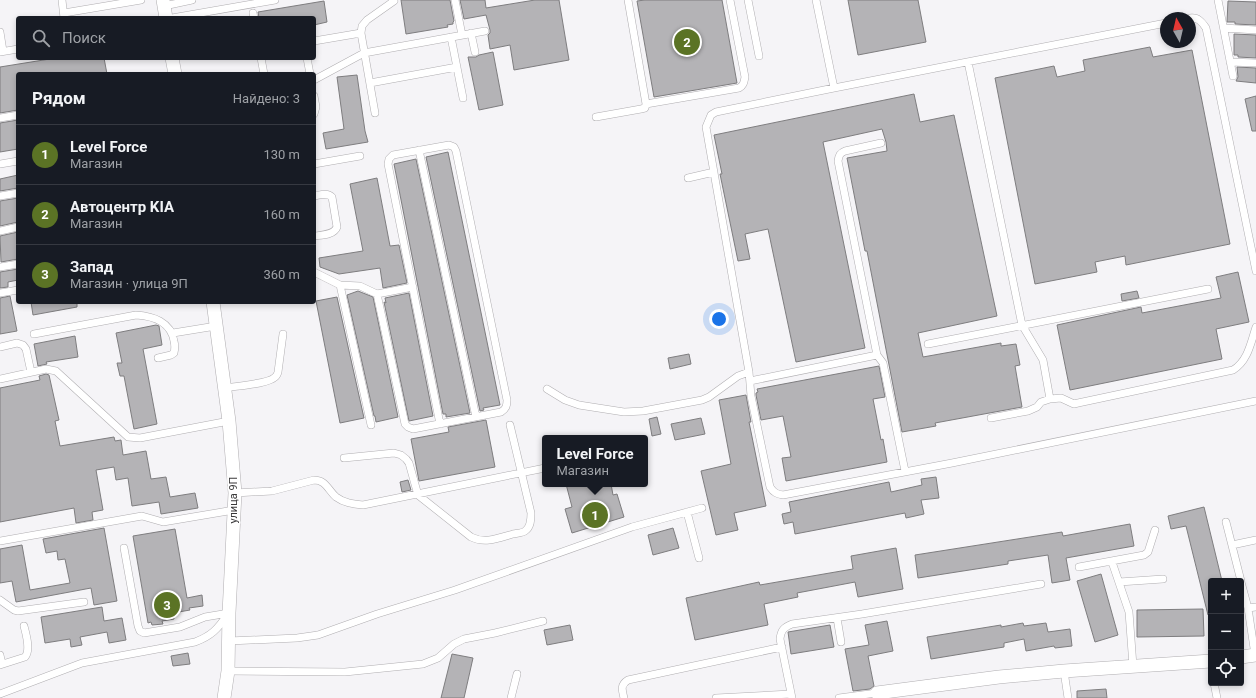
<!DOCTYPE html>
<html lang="ru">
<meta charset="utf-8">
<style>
:root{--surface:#171b24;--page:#20242c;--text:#f1f3f6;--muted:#9ea1a6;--line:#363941;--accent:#5b7325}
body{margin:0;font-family:Roboto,sans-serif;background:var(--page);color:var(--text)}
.controls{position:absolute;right:12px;bottom:12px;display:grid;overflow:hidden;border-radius:4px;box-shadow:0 2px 6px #0003}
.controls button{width:36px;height:36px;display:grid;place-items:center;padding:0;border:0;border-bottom:1px solid var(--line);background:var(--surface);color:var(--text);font:20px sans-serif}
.compass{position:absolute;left:1160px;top:12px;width:36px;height:36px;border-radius:50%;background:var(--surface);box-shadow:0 2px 6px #0003;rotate:352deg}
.you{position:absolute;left:719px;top:319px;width:14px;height:14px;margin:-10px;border:3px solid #fff;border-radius:50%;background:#1a73e8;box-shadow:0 0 0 6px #1a73e833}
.badge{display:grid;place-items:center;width:26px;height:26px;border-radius:50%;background:var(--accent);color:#fff;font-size:13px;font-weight:700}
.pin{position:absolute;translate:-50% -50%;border:2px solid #fff;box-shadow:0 1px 4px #0006}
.popup{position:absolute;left:542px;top:435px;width:106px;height:52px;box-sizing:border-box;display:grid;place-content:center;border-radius:4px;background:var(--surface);filter:drop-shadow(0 1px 3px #0005);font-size:13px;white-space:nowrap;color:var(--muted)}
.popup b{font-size:15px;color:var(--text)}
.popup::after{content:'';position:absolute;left:50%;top:100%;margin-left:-8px;border:8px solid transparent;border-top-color:var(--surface)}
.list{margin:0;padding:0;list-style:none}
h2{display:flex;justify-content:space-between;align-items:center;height:52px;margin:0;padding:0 16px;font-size:17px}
h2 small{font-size:13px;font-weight:400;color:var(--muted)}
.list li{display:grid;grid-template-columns:26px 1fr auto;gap:12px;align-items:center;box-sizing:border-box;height:60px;padding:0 16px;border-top:1px solid var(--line)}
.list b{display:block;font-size:15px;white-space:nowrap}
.list p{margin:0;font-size:13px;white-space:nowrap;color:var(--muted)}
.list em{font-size:13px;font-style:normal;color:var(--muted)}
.icon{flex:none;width:22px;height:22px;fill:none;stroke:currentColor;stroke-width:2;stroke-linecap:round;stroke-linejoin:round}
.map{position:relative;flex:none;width:1256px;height:698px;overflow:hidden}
.search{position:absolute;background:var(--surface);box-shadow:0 2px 6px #0003;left:16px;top:16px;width:300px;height:44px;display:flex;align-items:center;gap:10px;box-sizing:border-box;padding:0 14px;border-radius:4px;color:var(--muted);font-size:15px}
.panel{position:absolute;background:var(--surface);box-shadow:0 2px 6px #0003;left:16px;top:72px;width:300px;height:232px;border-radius:4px}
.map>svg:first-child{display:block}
.building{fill:#b4b3b6;stroke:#7e7d7f}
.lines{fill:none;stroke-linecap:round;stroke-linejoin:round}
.service-casing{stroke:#b0aeb1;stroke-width:8}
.minor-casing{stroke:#b0aeb1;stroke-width:14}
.service{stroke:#fff;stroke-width:7}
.minor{stroke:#fff;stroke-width:13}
.labels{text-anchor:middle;stroke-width:3;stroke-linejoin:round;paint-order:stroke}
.street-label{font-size:11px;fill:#3a393a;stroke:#fff}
</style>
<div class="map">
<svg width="1256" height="698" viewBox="0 0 1256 698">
<rect width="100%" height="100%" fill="#f5f4f7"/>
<path class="building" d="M401,0h49l4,21 -1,1v2l-6,1 1,2 -42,7z
M460,0h25l1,8 49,-8h24l10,60 -55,10 -4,-25 -20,4 -2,-14 2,-2v-3l-4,-15 -22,4z
M645,0h77l15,83 -83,14 -17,-96z
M848,0h70l8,42 -68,13z
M324,1l3,21 -13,3v-7h-55l-1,-6z
M1228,1l28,1v23l-21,-1v-2h-8z
M1234,34l22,1v23l-18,-1v-2h-4z
M1150,47l3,10 39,-7 38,194 -104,21 -1,-9 -30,6 2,10 -62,12 -40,-206 59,-12 3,11 28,-6 -2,-11z
M493,52l10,53 -24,5 -11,-53h8l3,-2z
M56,58h48l3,16h-89v36l-18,3v-46z
M1237,67l19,1v15l-20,-2 2,-4z
M357,75l8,56 3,11 -42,7 -3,-16 21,-4 -7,-52z
M914,94l6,28 34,-7 43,201 -79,17 5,24 78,-14v3l15,-2 4,21 -5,1 7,41 -87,16 1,3 -34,6 -35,-181h-2l-18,-93 40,-7 -1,-9 -4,-13 -59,13 42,206 -69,14 -28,-133 -23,5 5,25 -12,2 -18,-87h2l-8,-39z
M1256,96v35h-4l-7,-32z
M18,120v29l-18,3v-29z
M448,152l52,253 -17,3 1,2 -4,1 -54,-254z
M416,159l54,254 -24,4v-3h-3l-49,-250z
M18,175v13l-18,3v-12z
M377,178l13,68 9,-1 8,38 -24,5 -3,-20 -41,6 -19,-7 -1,-9 44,-7 -13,-67z
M18,198v24l-18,4v-25z
M18,232v27l-17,3 -1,-26z
M18,269v11l-10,2v5l-8,1v-16z
M1238,272l11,50 -33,7 6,30 -152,31 -13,-65 84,-18 1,6 79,-15 -5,-21z
M358,291l15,6 25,120 -22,5 -1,-6h-1l-27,-121z
M1137,291l2,7 -17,3 -1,-7z
M409,293l24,123 -24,5 -25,-119 2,1 -1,-5z
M10,296l7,35 -17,3v-36z
M337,297l27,121 -24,5 -24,-122z
M31,302h46v5l-44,8z
M156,325l3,1 3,19 -19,4 14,75 -23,5 -10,-53h-4l-3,-13h5l-6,-30z
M75,336l3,21 -32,5 1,2 -9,2 -4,-22z
M689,354l2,10 -21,5 -2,-11z
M879,366l6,31 -12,2 8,41 2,-1 4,23 -101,19 -4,-23 9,-1 -8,-41 -22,4 -5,-25v-2l2,-1 -1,-3z
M46,374l3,1 10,45 -4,1 5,25 54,-9 1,4 6,-1 2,15 23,-4 5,28 15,-2 4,20 25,-4 3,15 -37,6 -2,-12 -27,4 -4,-28 -12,2 -2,-13 -18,3 7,40 -11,2 1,8 -17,3 -2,-15 -74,14v-134l40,-8 -1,-4z
M746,395l5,27h-2l17,84 -32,7 4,17 -22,5 -15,-64 30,-7 -12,-64z
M657,417l4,17 -9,2 -3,-17z
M701,418l4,16 -30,6 -4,-16z
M486,420l9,47 -76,14 -8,-42 38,-7 -1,-5z
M936,477l3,21 -18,2 3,14 -18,4 -1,-5 -110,21 -2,-12 -9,2 -2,-10 9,-2 -2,-10 100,-20 2,10 31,-7 -1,-6z
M408,480l3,10 -9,2 -2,-10z
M566,484h45l2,11 4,-1 7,23 -52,16 -7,-24 7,-2z
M1204,507l18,74h-11v33l-3,1 -22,-89 -15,3 -3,-13z
M1130,524l4,22 -68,12 4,22 -18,3 -4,-28 -40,6v3l-90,14 -3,-23 147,-23 1,4z
M104,528l13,73 -23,4 -3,-17 -75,14 -4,-21 -12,2v-34l22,-4 8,45 40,-7 -5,-24 -7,1 -1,-9 -11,2 -3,-14z
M673,528l6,20 -26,7 -5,-20z
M175,529l12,69 15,-3 1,11 -14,2 1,2 -17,3 1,6 -12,2 1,3 -11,1 -1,-3 -3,1 -15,-87z
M896,548l7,41 -45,8 -3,-15 -58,11 1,4 -34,7 4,21 -73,15 -9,-42 73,-16 1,3 93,-16 -2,-13z
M1101,574l17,61 -23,7 -18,-61z
M102,607l2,14 18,-3 4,22 -17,3 -2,-11 -27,5 2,8 -11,2 -1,-8 -25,4 -4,-26z
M1203,609l1,27 -67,1v-27z
M887,621l6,30 -25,5 6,30 -4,3 -17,2 -8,-42 24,-4 -4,-20z
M1023,623l1,3 22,-3 2,9 22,-3 2,17 -17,2 -1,-2 -28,5 -2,-12 -20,4v4l-73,12 -4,-22 74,-12v2z
M570,625l3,15 -26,5 -3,-15z
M830,625l4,22 -43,7 -3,-22z
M188,653l2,11 -17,2 -2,-10z
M452,654l21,4 -9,40h-23z
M1106,689l1,9h-30v-7z"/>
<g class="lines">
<g class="service-casing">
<path id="service" d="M62,0l2,18
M455,0l7,35
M628,0l18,104
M748,0l11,56
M816,0l18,88
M1218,0l15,76
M164,6l28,-6
M64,13l77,-13
M253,13l1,5
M172,18l103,-18
M1190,18c8,-1 12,4 16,10l50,243
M1166,23l-332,65 -118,24 -5,3 -5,12 43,245 2,24 19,91c4,6 7,7 13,8l169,-32 304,-62
M1224,28l32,2
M0,32l3,19
M471,33l4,19
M451,37l12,61
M314,41l47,-8
M0,52l18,-3
M261,58l3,16
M307,58l3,16
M968,62l54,263 21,35 7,39 -9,3 -4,5 -9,4 -37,7
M1230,62l26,1
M314,80l50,-27 121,-22
M370,83l87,-16
M314,96l2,11 -2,7
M375,113l-14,-80 1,-7 5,-6 27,-19
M596,117l45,-8 4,-1 1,-4 93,-16c5,-3 5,-6 6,-11l-15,-77
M0,118l18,-3
M419,150l57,267
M0,164l18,-3
M314,164l46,-8
M688,178l26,-6
M0,196l18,-3
M314,196c6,-1 13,-4 18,1l5,30c-3,8 -15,8 -23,9
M0,231l18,-4
M0,267l18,-3
M314,272l26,13 31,140
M340,285l20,1 17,8 36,-7
M0,293l18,-3
M377,294l28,130 3,3 5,2 88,-17c5,-3 6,-6 6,-12l-51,-249 -2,-4 -5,-2 -56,10 -4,4 -1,5 52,260
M173,333l43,-7
M34,334l102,-19c17,1 35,7 38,26 1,4 1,8 0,12l-3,2 -13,3
M928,344l280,-55
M0,347l17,-4 6,2 3,4 5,23
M877,355l6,8 22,108
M0,379l46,-10 10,2 72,66 12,1 89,-17
M750,381l127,-26 -39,-194c1,-6 2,-8 7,-10l36,-8
M225,388c10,-2 44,-4 50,-11 1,0 3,-4 3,-5l5,-38
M547,389l18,11 14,5 45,7 19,-1 59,-11 7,-3 29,-21 11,-4
M1050,399l11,-1 13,6 4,-1 155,-33c15,-9 18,-28 23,-43
M344,458l50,-5 7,2 5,4 3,4 9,32 53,42c14,7 28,1 42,-3 4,-1 10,-1 12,-3 6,-4 6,-12 6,-18l-21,-88
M235,493l37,-2 42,-11c12,0 14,10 22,17 8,6 17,7 27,8l182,-37
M687,512l12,46
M1226,522l15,59
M0,541l142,-25 21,6 71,-12
M1232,545l24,-5
M124,548l14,78 2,5 4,2 36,-6 25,-10 24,-4
M1112,562l17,50 4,54
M1079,567l65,-12 4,-3 7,-22
M1119,582l44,-3
M1241,582l7,26 7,47
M0,600l14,10 4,1 66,-9
M1248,608l8,-1
M837,618l4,24
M229,641l68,-3 21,-3 59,-21 78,-24 177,-63 70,-19
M0,655l2,9
M0,665l25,-8c6,-7 1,-23 -1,-31
M228,671l117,1 78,-8 15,-6 16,-14 10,-5 31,-6 48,-12
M1064,671l4,27
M1214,683l3,15
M0,694l82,-31 113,-21c16,-6 23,-13 32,-27
M511,698l6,-24
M624,698c-2,-8 -4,-13 4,-18l154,-33
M716,698l75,-4
M792,698l-12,-59c1,-9 4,-12 12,-15l70,-10 179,-30
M839,698l38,-5"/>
</g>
<g class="minor-casing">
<path id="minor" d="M163,0l3,18
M172,58l3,16
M213,302l16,119 6,72 -6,120 -1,58 -4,27
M1241,657l15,-2
M877,693l122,-16 65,-6 147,-10"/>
</g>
<use href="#service" class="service"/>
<use href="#minor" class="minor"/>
</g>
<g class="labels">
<g class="street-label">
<text transform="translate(233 500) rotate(-90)" y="4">улица 9П</text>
</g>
</g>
</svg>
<div class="controls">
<button>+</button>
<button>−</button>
<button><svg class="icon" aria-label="locate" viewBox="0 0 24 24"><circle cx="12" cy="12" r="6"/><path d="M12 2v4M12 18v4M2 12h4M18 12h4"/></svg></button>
</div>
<svg class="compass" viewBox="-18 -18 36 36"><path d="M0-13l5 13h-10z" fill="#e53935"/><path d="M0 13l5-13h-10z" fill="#9ea1a6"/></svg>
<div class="you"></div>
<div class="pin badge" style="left:595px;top:515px">1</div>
<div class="popup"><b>Level Force</b>Магазин</div>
<div class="pin badge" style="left:687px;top:42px">2</div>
<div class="pin badge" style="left:167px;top:605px">3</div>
<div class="search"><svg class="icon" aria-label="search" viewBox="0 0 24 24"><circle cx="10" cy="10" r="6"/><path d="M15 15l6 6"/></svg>Поиск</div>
<section class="panel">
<h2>Рядом<small>Найдено: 3</small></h2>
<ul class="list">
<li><span class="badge">1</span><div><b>Level Force</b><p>Магазин</p></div><em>130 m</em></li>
<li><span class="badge">2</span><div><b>Автоцентр KIA</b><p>Магазин</p></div><em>160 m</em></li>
<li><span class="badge">3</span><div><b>Запад</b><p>Магазин · улица 9П</p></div><em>360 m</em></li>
</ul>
</section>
</div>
